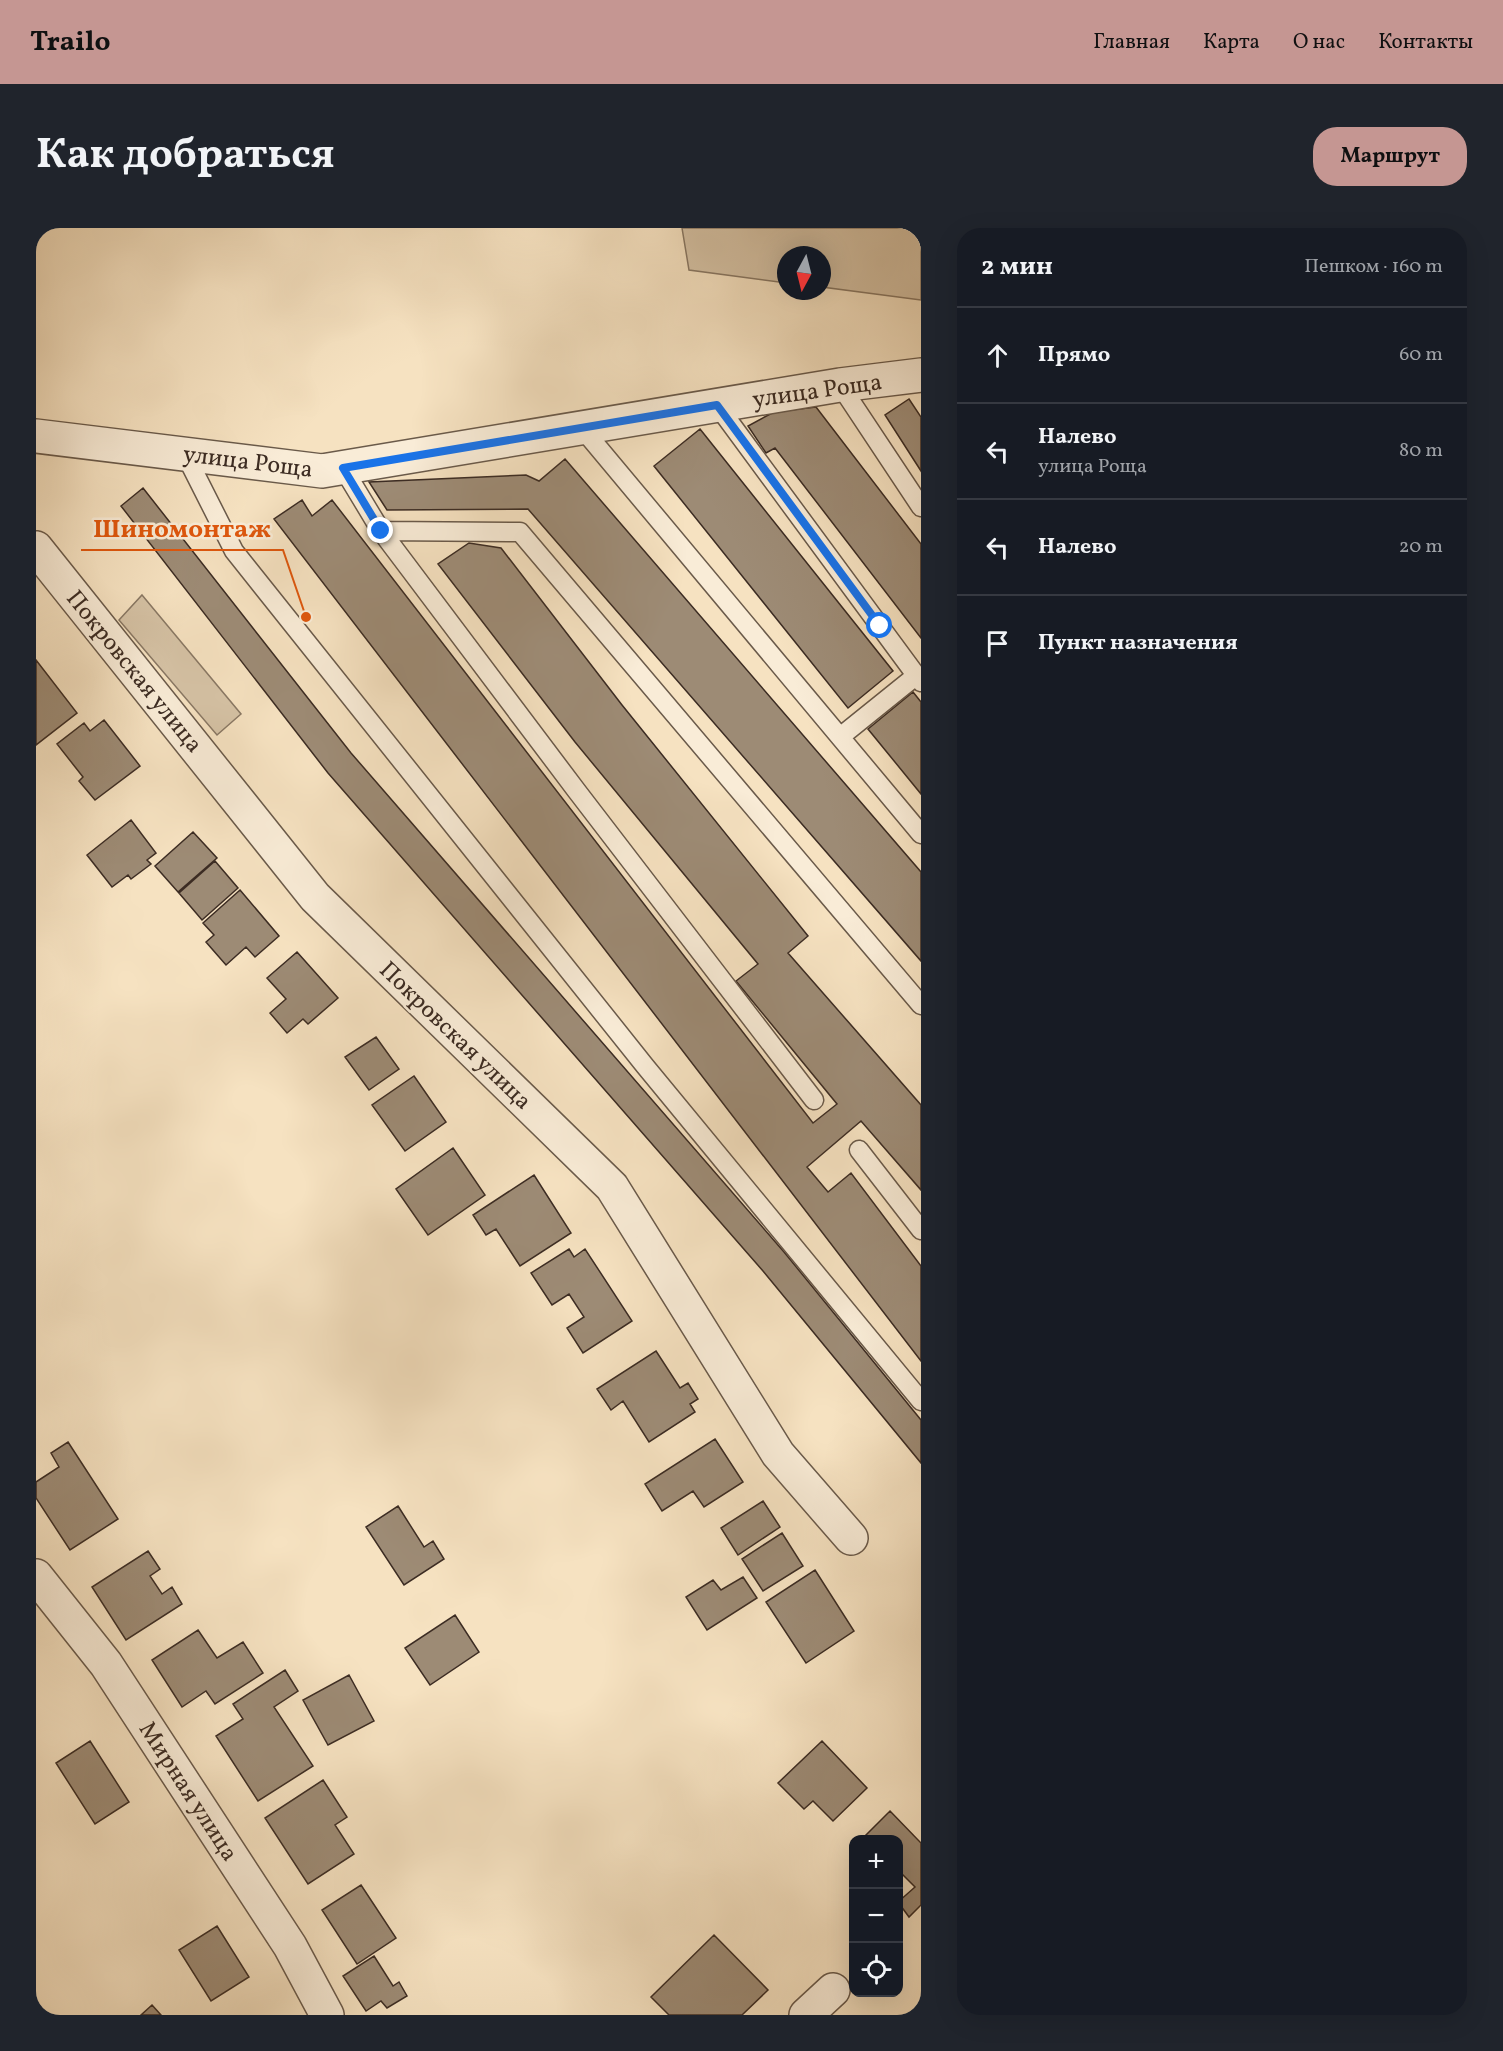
<!DOCTYPE html>
<html lang="ru">
<meta charset="utf-8">
<style>
:root{--surface:#171b24;--page:#20242c;--text:#f1f3f6;--muted:#9ea1a6;--line:#363941;--accent:#c59692}
body{margin:0;font-family:Vollkorn,serif;background:var(--page);color:var(--text)}
.controls{position:absolute;right:18px;bottom:18px;display:grid;overflow:hidden;border-radius:12px;box-shadow:0 6px 24px #0002}
.controls button{width:54px;height:54px;display:grid;place-items:center;padding:0;border:0;border-bottom:2px solid var(--line);background:var(--surface);color:var(--text);font:30px sans-serif}
.compass{position:absolute;left:741px;top:18px;width:54px;height:54px;border-radius:50%;background:var(--surface);box-shadow:0 6px 24px #0002;rotate:187deg}
.stop{position:absolute;width:18px;height:18px;margin:-14px;border:4px solid #1a73e8;border-radius:50%;background:#fff}
.stop.end{background:#1a73e8;border-color:#fff;box-shadow:0 2px 6px #0008}
.list{margin:0;padding:0;list-style:none}
h2{display:flex;justify-content:space-between;align-items:center;height:78px;margin:0;padding:0 24px;font-size:26px}
h2 small{font-size:20px;font-weight:400;color:var(--muted)}
.list li{display:grid;grid-template-columns:39px 1fr auto;gap:18px;align-items:center;box-sizing:border-box;height:96px;padding:0 24px;border-top:2px solid var(--line)}
.list b{display:block;font-size:22px;white-space:nowrap}
.list p{margin:0;font-size:20px;white-space:nowrap;color:var(--muted)}
.list em{font-size:20px;font-style:normal;color:var(--muted)}
.icon{flex:none;width:33px;height:33px;fill:none;stroke:currentColor;stroke-width:2;stroke-linecap:round;stroke-linejoin:round}
.map{position:relative;flex:none;width:885px;height:1787px;overflow:hidden;border-radius:24px}
header{display:flex;align-items:center;gap:36px;box-sizing:border-box;height:84px;padding:0 30px;background:var(--accent);color:#111}
header strong{font-size:28px}
nav{display:flex;gap:33px;margin-inline-start:auto;font-size:21px}
.intro{display:flex;align-items:center;justify-content:space-between;box-sizing:border-box;height:144px;padding:0 36px}
h1{margin:0;font-size:42px}
.button{padding:15px 27px;border-radius:24px;background:var(--accent);color:#111;font-size:21px;font-weight:700}
main{display:flex;gap:36px;padding:0 36px}
aside{flex:1;background:var(--surface);border-radius:24px;box-shadow:0 6px 24px #0002}
.map>svg:first-child{display:block}
.green{fill:#d6c3a6;stroke:#897864;stroke-width:1.5}
.building{fill:#9d8b75;stroke:#3c2c23;stroke-width:1.5}
.lines{fill:none;stroke-linecap:round;stroke-linejoin:round}
.service-casing{stroke:#6a5a4a;stroke-width:21}
.minor-casing{stroke:#6a5a4a;stroke-width:36}
.service{stroke:#f9ecd7;stroke-width:18}
.minor{stroke:#f9ecd7;stroke-width:33}
.route{stroke:#1a73e8;stroke-width:8}
.labels{text-anchor:middle;stroke-width:5;stroke-linejoin:round;paint-order:stroke}
.street-label{font-size:24px;fill:#3c2c23;stroke:#f9ecd7}
.leader{fill:none;stroke:#df570d;stroke-width:2}
.callout-dot{fill:#df570d;stroke:#f9ecd7;stroke-width:2}
.callout-label{font-size:26px;text-anchor:middle;font-weight:bold;fill:#df570d;stroke:#f9ecd7;stroke-width:5;stroke-linejoin:round;paint-order:stroke}
</style>
<header>
<strong>Trailo</strong>
<nav><a>Главная</a><a>Карта</a><a>О нас</a><a>Контакты</a></nav>
</header>
<div class="intro"><h1>Как добраться</h1><a class="button">Маршрут</a></div>
<main>
<div class="map">
<svg width="885" height="1787" viewBox="0 0 885 1787">
<rect width="100%" height="100%" fill="#f6e2c1"/>
<filter id="stains"><feTurbulence type="fractalNoise" baseFrequency=".00333" numOctaves="4"/><feColorMatrix values="0 0 0 0 .2 0 0 0 0 .09 0 0 0 0 .02 0 0 0 .5 -.17"/></filter>
<radialGradient id="worn" r=".72"><stop offset=".6" stop-color="#630" stop-opacity="0"/><stop offset="1" stop-color="#630" stop-opacity=".3"/></radialGradient>
<path class="green" d="M646,0h239v72l-99,-13v-32h-36v28l-97,-13z
M106,367l99,119 -24,21 -98,-115z"/>
<path class="building" d="M873,171l12,18v54l-36,-56z
M780,179l105,137v94l-146,-190 -9,5 -18,-27 26,-14z
M664,201l193,242 -45,37 -194,-242z
M529,231l356,413v89l-393,-452 -141,1 -18,-28 157,-7 13,6z
M107,260l208,265 433,499 137,168v43l-158,-192 -435,-498 -207,-267z
M266,272l10,16 20,-16 481,623 24,-19 -101,-123 22,-17 -183,-222 -137,-178 31,-21 32,5 121,157 186,231 -20,17 133,152v85l-60,-69 -54,46 21,25 23,-19 70,93v95l-647,-842z
M0,432l41,53 -41,32z
M877,464l8,10v92l-53,-65z
M68,492l36,46 -45,34 -16,-19 4,-4 -26,-33 27,-21 6,8z
M95,592l25,33 -9,7 4,4 -20,15 -3,-4 -16,12 -25,-32z
M157,604l24,26 -39,34 -23,-26z
M179,633l23,27 -36,32 -23,-27z
M204,662l39,46 -24,21 -9,-10 -20,18 -20,-23 8,-7 -11,-12z
M261,724l41,46 -30,26 -5,-5 -16,14 -17,-20 16,-14 -19,-21z
M340,809l23,32 -30,21 -24,-33z
M378,848l32,46 -41,29 -33,-46z
M417,920l32,47 -57,40 -32,-46z
M498,947l37,58 -51,33 -24,-37 -10,6 -13,-20z
M533,1021l5,8 11,-8 47,72 -49,32 -16,-25 17,-11 -15,-23 -17,11 -21,-32z
M620,1123l24,37 8,-5 10,16 -8,5 5,8 -46,30 -26,-41 -12,9 -14,-21z
M679,1211l28,43 -39,25 -11,-16 -31,20 -17,-27z
M32,1214l50,77 -48,31 -34,-52v-16l23,-15 -8,-14z
M727,1273l17,26 -42,28 -17,-27z
M362,1278l26,41 9,-6 11,18 -40,26 -38,-58z
M746,1305l21,33 -40,25 -21,-32z
M112,1323l12,18 -10,7 12,18 10,-7 10,17 -56,36 -34,-53z
M779,1342l39,61 -48,32 -40,-61z
M707,1349l14,21 -50,32 -21,-33 27,-17 8,10z
M419,1387l24,37 -49,33 -25,-37z
M162,1402l19,28 26,-16 20,31 -48,31 -9,-13 -24,16 -30,-47z
M249,1442l13,21 -24,16 39,59 -55,35 -42,-65 27,-17 -10,-15z
M313,1447l25,46 -46,24 -25,-45z
M54,1513l39,61 -34,22 -39,-61z
M786,1513l45,47 -34,33 -20,-20 -9,8 -26,-26z
M287,1552l24,37 -12,8 19,29 -46,30 -43,-66z
M854,1583l31,32v62l-12,12 -11,-15 17,-15 -17,-17v-30h-29l-4,-4z
M325,1657l35,53 -39,26 -35,-54z
M181,1698l32,51 -38,24 -32,-51z
M678,1707l54,55 -26,25h-73l-18,-18z
M338,1728l19,30 6,-4 8,14 -20,12 -6,-7 -15,10 -23,-35z
M116,1777l9,10h-20z"/>
<g class="lines">
<g class="service-casing">
<path id="service" d="M804,157l81,122
M681,177l204,277
M545,199l340,407
M149,226l49,97 411,515 276,335
M307,240l38,63 139,1 401,473
M345,303l195,259 238,310
M804,509l77,-62
M823,922l62,80"/>
</g>
<g class="minor-casing">
<path id="minor" d="M0,208l286,35 518,-86 81,-10
M0,320l279,349 297,290 166,267 73,84
M0,1348l70,88 184,282 37,69
M770,1787l27,-25"/>
</g>
<use href="#service" class="service"/>
<use href="#minor" class="minor"/>
</g>
<g class="lines">
<path class="route" d="M345,303l-38,-63 374,-63 163,221"/>
</g>
<g class="labels">
<g class="street-label">
<text transform="translate(781 162) rotate(-8)" y="8">улица Роща</text>
<text transform="translate(212 233) rotate(7)" y="8">улица Роща</text>
<text transform="translate(99 443) rotate(51)" y="8">Покровская улица</text>
<text transform="translate(420 807) rotate(44)" y="8">Покровская улица</text>
<text transform="translate(153 1563) rotate(57)" y="8">Мирная улица</text>
</g>
</g>
<path class="leader" d="M270 389L247 322H45"/>
<circle class="callout-dot" cx="270" cy="389" r="6"/>
<g class="callout-label">
<text x="146" y="309">Шиномонтаж</text>
</g>
<rect width="100%" height="100%" filter="url(#stains)"/>
<rect width="100%" height="100%" fill="url(#worn)"/>
</svg>
<div class="controls">
<button>+</button>
<button>−</button>
<button><svg class="icon" aria-label="locate" viewBox="0 0 24 24"><circle cx="12" cy="12" r="6"/><path d="M12 2v4M12 18v4M2 12h4M18 12h4"/></svg></button>
</div>
<svg class="compass" viewBox="-18 -18 36 36"><path d="M0-13l5 13h-10z" fill="#e53935"/><path d="M0 13l5-13h-10z" fill="#9ea1a6"/></svg>
<div class="stop" style="left:844px;top:398px"></div>
<div class="stop end" style="left:345px;top:303px"></div>
</div>
<aside>
<h2>2 мин<small>Пешком · 160 m</small></h2>
<ul class="list">
<li><svg class="icon" aria-label="ahead" viewBox="0 0 24 24"><path d="M12 20V5M6 11l6-6 6 6"/></svg><div><b>Прямо</b></div><em>60 m</em></li>
<li><svg class="icon" aria-label="left" viewBox="0 0 24 24"><path d="M17 20v-9H6M10 6l-5 5 5 5"/></svg><div><b>Налево</b><p>улица Роща</p></div><em>80 m</em></li>
<li><svg class="icon" aria-label="left" viewBox="0 0 24 24"><path d="M17 20v-9H6M10 6l-5 5 5 5"/></svg><div><b>Налево</b></div><em>20 m</em></li>
<li><svg class="icon" aria-label="arrive" viewBox="0 0 24 24"><path d="M6 21V4h12l-3 4 3 4H6"/></svg><div><b>Пункт назначения</b></div></li>
</ul>
</aside>
</main>
